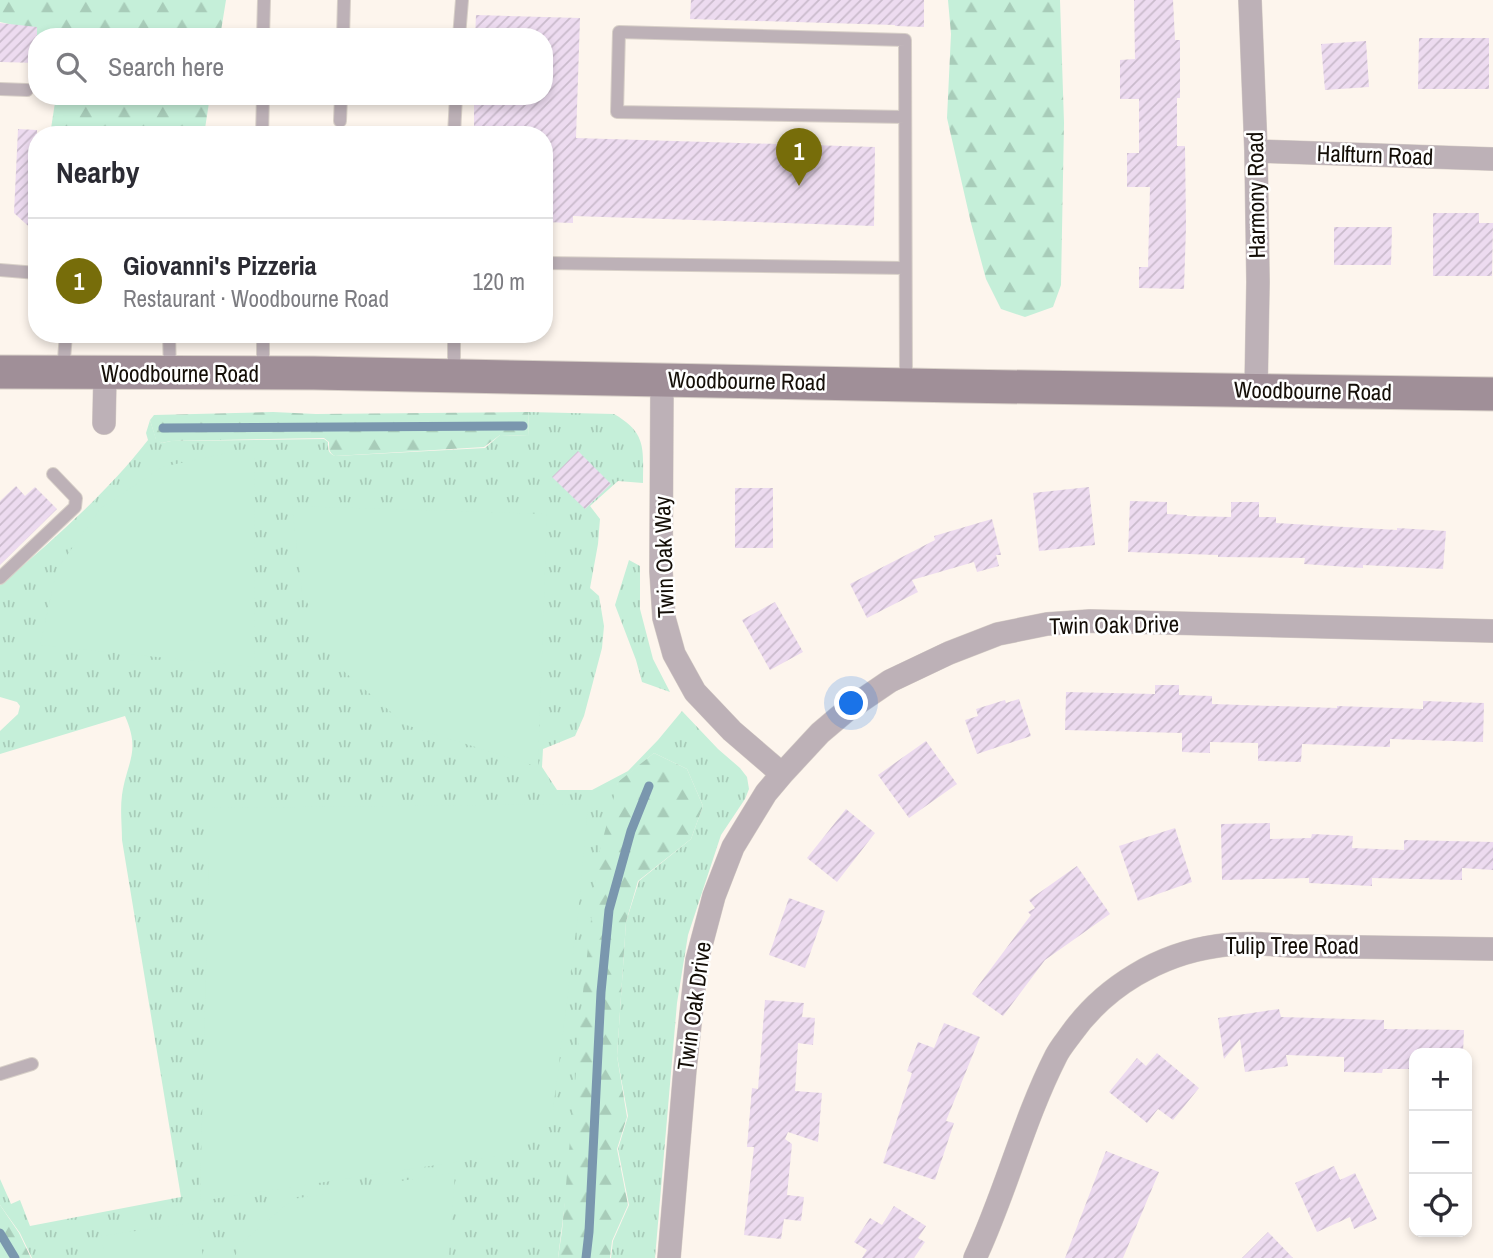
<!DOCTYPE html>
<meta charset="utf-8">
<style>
:root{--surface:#fff;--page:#f2f2f3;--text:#2b2b33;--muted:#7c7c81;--line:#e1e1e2;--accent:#776d0a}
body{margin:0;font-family:"Archivo Narrow",sans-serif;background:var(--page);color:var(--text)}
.controls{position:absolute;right:21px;bottom:21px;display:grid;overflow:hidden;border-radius:14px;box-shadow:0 4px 10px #0003}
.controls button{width:63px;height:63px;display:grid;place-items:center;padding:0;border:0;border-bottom:2px solid var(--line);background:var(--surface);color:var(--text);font:35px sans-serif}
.you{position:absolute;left:852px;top:704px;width:24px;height:24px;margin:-18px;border:5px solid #fff;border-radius:50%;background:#1a73e8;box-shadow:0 0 0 10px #1a73e833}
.badge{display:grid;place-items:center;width:46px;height:46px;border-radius:50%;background:var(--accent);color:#fff;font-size:23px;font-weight:700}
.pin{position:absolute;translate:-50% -58px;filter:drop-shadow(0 2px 4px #0008)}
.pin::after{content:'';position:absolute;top:37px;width:24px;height:21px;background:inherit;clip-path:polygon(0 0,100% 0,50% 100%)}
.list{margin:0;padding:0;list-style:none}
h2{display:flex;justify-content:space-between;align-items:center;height:91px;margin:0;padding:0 28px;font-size:30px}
h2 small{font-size:23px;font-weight:400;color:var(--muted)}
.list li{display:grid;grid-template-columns:46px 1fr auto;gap:21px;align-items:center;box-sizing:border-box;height:126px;padding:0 28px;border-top:2px solid var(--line)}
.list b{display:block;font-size:26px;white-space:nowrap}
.list p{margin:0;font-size:23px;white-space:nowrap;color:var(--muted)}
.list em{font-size:23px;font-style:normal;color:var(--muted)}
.icon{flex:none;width:38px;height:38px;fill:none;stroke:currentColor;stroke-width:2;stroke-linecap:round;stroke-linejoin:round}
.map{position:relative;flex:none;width:1493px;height:1258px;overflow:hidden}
.search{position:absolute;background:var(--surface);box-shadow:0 4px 10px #0003;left:28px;top:28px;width:525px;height:77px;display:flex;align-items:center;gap:18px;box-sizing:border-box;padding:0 24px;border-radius:28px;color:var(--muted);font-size:26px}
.panel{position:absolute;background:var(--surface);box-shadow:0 4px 10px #0003;left:28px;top:126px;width:525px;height:217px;border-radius:28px}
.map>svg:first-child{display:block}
.grass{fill:url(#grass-tufts)}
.forest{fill:url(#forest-firs)}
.pitch{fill:#c5efd9}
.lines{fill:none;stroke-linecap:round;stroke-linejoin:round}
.stream{stroke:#7a97ae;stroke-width:9}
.building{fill:url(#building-hatch)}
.service-casing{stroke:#d8d0c8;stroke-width:14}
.minor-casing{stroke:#d8d0c8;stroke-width:24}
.secondary-casing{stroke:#d8d0c8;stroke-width:35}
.service{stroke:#bdb1b7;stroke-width:12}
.minor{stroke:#bdb1b7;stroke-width:23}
.secondary{stroke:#a08f98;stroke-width:33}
.labels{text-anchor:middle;stroke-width:5;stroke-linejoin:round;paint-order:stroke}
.street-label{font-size:23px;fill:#140e07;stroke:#fff}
</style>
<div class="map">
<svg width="1493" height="1258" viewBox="0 0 1493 1258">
<defs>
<pattern id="grass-tufts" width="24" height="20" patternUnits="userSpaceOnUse" patternTransform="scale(1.75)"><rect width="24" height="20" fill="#c5efd9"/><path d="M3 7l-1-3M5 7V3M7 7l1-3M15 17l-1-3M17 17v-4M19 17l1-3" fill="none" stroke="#a8ccb9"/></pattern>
<pattern id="forest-firs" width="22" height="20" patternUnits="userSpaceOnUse" patternTransform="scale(1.75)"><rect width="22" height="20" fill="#c5efd9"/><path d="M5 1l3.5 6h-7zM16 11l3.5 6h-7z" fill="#a8ccb9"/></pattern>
<pattern id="building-hatch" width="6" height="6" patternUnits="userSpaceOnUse" patternTransform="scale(1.75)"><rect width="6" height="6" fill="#eddbf0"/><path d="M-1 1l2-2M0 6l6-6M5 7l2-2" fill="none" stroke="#cabbcc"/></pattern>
</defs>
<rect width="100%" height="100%" fill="#fdf5ed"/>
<path class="grass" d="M528,412l86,2c33,19 29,35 29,69l-25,-2 -28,25 10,13 -2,25 -8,44 9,8 5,30 -2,22 -18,68 -9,20 -32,13 -1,18 15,23h35l36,-19 30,-31 24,-29 36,38 22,19 7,9 2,12 -4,10 -24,36 -33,100 -11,68 -22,255h-44l2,-17 16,-36 -11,-56 10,-33 -11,-60 9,-134 13,-41 52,-42 12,-33 -16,-37 -33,-16 -36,30 -60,475h-526l-12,-25 -20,-28v-26l11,25 9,-4 10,26 151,-29 -59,-357c0,-15 -2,-30 0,-45 5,-34 19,-43 3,-79l-125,38v-23l18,-17 2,-8 -3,-4 -17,-5v-112c53,-45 105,-90 148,-145l-2,-7 4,-13 6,19 6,4 9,-2 153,-2 4,3c0,8 0,12 8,14l149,-8 15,-13 29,1z
M629,560l11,6v43l13,50 17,33 -28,-10 -6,-22 -21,-55z"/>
<path class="forest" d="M0,0h226l-6,37h-183l-28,-13 -9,-2z
M948,0h112l4,123 -3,162 -8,22 -28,10 -24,-8 -15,-30 -15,-56 -24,-105 4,-84z
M56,96h154l-6,39h-154z
M273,412l43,2 212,-2 1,24 -29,-1 -16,12 -149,9c-6,-3 -6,-7 -6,-14l-5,-4 -153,3 -9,2 -6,-3 -6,-20 4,-5z
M654,753l33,16 16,37 -12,33 -53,42 -12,41 -9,134 10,61 -10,32 11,56 -16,36 -2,17h-52l4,-27 21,-239 15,-135 20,-75z
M0,1205l19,28 12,25h-31z"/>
<path class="pitch" d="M255,447l-1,220 -214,-22 17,-76 44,-61 61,-41z
M292,506l255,8 -9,253 -132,-42 -66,-57 -38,-76z
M588,804l-10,111 -25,195 -44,44 -309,47 10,-393z
M455,1172l-6,86h-214l3,-12 55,-47z
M198,1222l5,36h-98l-4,-22z"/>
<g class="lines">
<path class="stream" d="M163,428l360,-2
M0,1233l15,25
M586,1258l3,-26 12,-240 8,-82 22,-79 18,-45"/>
</g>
<path class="building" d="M691,0h233v27l-29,-1v-1l-205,-6z
M1134,0h39l2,40h5v58h-3v48h8l1,80 -2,63 -45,-1v-21h9l2,-80h-23v-34h12v-54h-19v-39l15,-1z
M476,15l104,3 -4,120 299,9 -1,79 -301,-10v7l-29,-1v-87h-70v-39h70v-59h-69z
M0,23l37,4v36l-37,-1z
M1419,38h70v51h-71z
M1366,41l3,46 -44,3 -4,-46z
M18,129l19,1v104l-23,-21z
M1433,213h46v10h14l-1,53h-59z
M1334,227h58l-1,38h-57z
M578,451l33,33 -26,25 -33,-32z
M16,486l9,10 10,-9 22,22 -57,56v-64z
M1089,487l6,58 -56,6 -6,-58z
M735,488h38v60h-38z
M1130,501l37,1v12l20,1v1l44,1v-15h28v15h17v6l121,7v-2l49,3 -3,38 -80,-4v3l-59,-4 1,-6 -87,-1v-2l-90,-3z
M992,519l9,36h-5l3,11 -22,6 -3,-10 -62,18 6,12 -51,26 -17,-34 85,-44 -1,-4z
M775,602l28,50 -33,18 -28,-50z
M1155,685h24v10l33,1v8l125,4v-2l86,3v-8l61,2 -1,39 -93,-3v8l-88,-3 -1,18 -43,-1v-18l-48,-1v11l-28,-1v-19l-117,-3 1,-38 89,2z
M1019,699l12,37 -54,18 -12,-34 13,-4 -2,-7 29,-9 1,3z
M926,741l31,43 -48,34 -31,-43z
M846,809l29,24 -38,49 -30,-24z
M1270,823v16l41,-1 1,-4 41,2 -1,12 52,2v-10l89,2v28l-31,-2v12l-90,-2v8l-63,-3v-5l-87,2 -1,-56z
M1175,828l17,54 -54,19 -19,-55z
M1077,866l33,48 -65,46 -42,56 -31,-22 59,-79 -3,-3 7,-4 -6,-8z
M789,898l36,13 -20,57 -36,-13z
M765,1000l39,3 -2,14 13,1 -2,27 -15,-2 -3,48 27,2 -4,49 -30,-10 -3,7 7,5 -5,51 17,2 -3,24 -17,-2 -3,20 -37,-4 10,-88h-7l5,-59 6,1z
M1279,1009l2,8 103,3v9l80,1 -1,23h-49v16h-31l-1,4 -38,-1v-15l-58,-2 2,11 -43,6 -5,-33 -16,20 -6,-41z
M944,1023l36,14 -34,84 8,2 -19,57 -52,-17 29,-90 -5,-2 11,-29 16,6z
M1157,1053l42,35 -26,32 -15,-11 -11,14 -38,-31 28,-34 9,8z
M1106,1151l53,21 -36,86h-58z
M1334,1166l6,14 15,-7 22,46 -23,10 -4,-12 -33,15 -22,-49z
M894,1206l32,20 -8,12 7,4 -11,16h-52l5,-8 -13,-8 16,-24 12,7z
M1268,1232l25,26h-51z"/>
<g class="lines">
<g class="service-casing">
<path id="service" d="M263,37l1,-37
M343,37l1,-37
M459,37l3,-37
M0,89l27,1
M905,117l-288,-5 2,-80 286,8c0,115 0,230 1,344
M340,121l1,-25
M262,135l1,-39
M454,135l2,-39
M544,263l361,5
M0,270l37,3
M169,334l1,38
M263,334v38
M63,372l3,-38
M454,376v-42
M0,578l75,-71 1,-9 -23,-24
M0,1074l32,-10"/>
</g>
<g class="minor-casing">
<path id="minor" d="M1250,0l6,151 2,131 -2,109
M1256,151l237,8
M662,380l-1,191 3,47 10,36 21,38 37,39 50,43
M104,423l1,-49
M669,1258l16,-189 12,-109 17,-64 19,-49 33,-54 16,-19 38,-41 26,-22 44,-30 59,-28 49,-19 49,-10 43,-3 403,10
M975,1258c31,-66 48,-137 81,-202 4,-8 10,-15 15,-22 34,-48 89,-80 146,-88 25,-4 50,-2 75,0l201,3"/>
</g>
<g class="secondary-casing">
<path id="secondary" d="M0,372l314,1 644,13 535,8"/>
</g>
<use href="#service" class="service"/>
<use href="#minor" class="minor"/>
<use href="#secondary" class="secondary"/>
</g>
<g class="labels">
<g class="street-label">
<text transform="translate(1375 155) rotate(2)" y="8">Halfturn Road</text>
<text transform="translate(1256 195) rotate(-91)" y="8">Harmony Road</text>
<text x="180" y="382">Woodbourne Road</text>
<text transform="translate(747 381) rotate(1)" y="8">Woodbourne Road</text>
<text transform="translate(1313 391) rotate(1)" y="8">Woodbourne Road</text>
<text transform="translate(664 557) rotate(-92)" y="8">Twin Oak Way</text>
<text transform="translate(1114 625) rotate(-1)" y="8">Twin Oak Drive</text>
<text x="1292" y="954">Tulip Tree Road</text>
<text transform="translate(694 1006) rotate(-82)" y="8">Twin Oak Drive</text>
</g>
</g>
</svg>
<div class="controls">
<button>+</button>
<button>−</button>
<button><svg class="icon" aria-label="locate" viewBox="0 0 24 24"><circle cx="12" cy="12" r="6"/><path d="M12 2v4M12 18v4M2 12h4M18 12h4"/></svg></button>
</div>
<div class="you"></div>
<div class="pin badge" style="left:799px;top:186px">1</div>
<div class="search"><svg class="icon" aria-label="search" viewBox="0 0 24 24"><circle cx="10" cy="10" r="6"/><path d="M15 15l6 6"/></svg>Search here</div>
<section class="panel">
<h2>Nearby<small></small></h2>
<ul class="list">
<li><span class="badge">1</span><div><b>Giovanni's Pizzeria</b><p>Restaurant · Woodbourne Road</p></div><em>120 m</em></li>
</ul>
</section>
</div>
